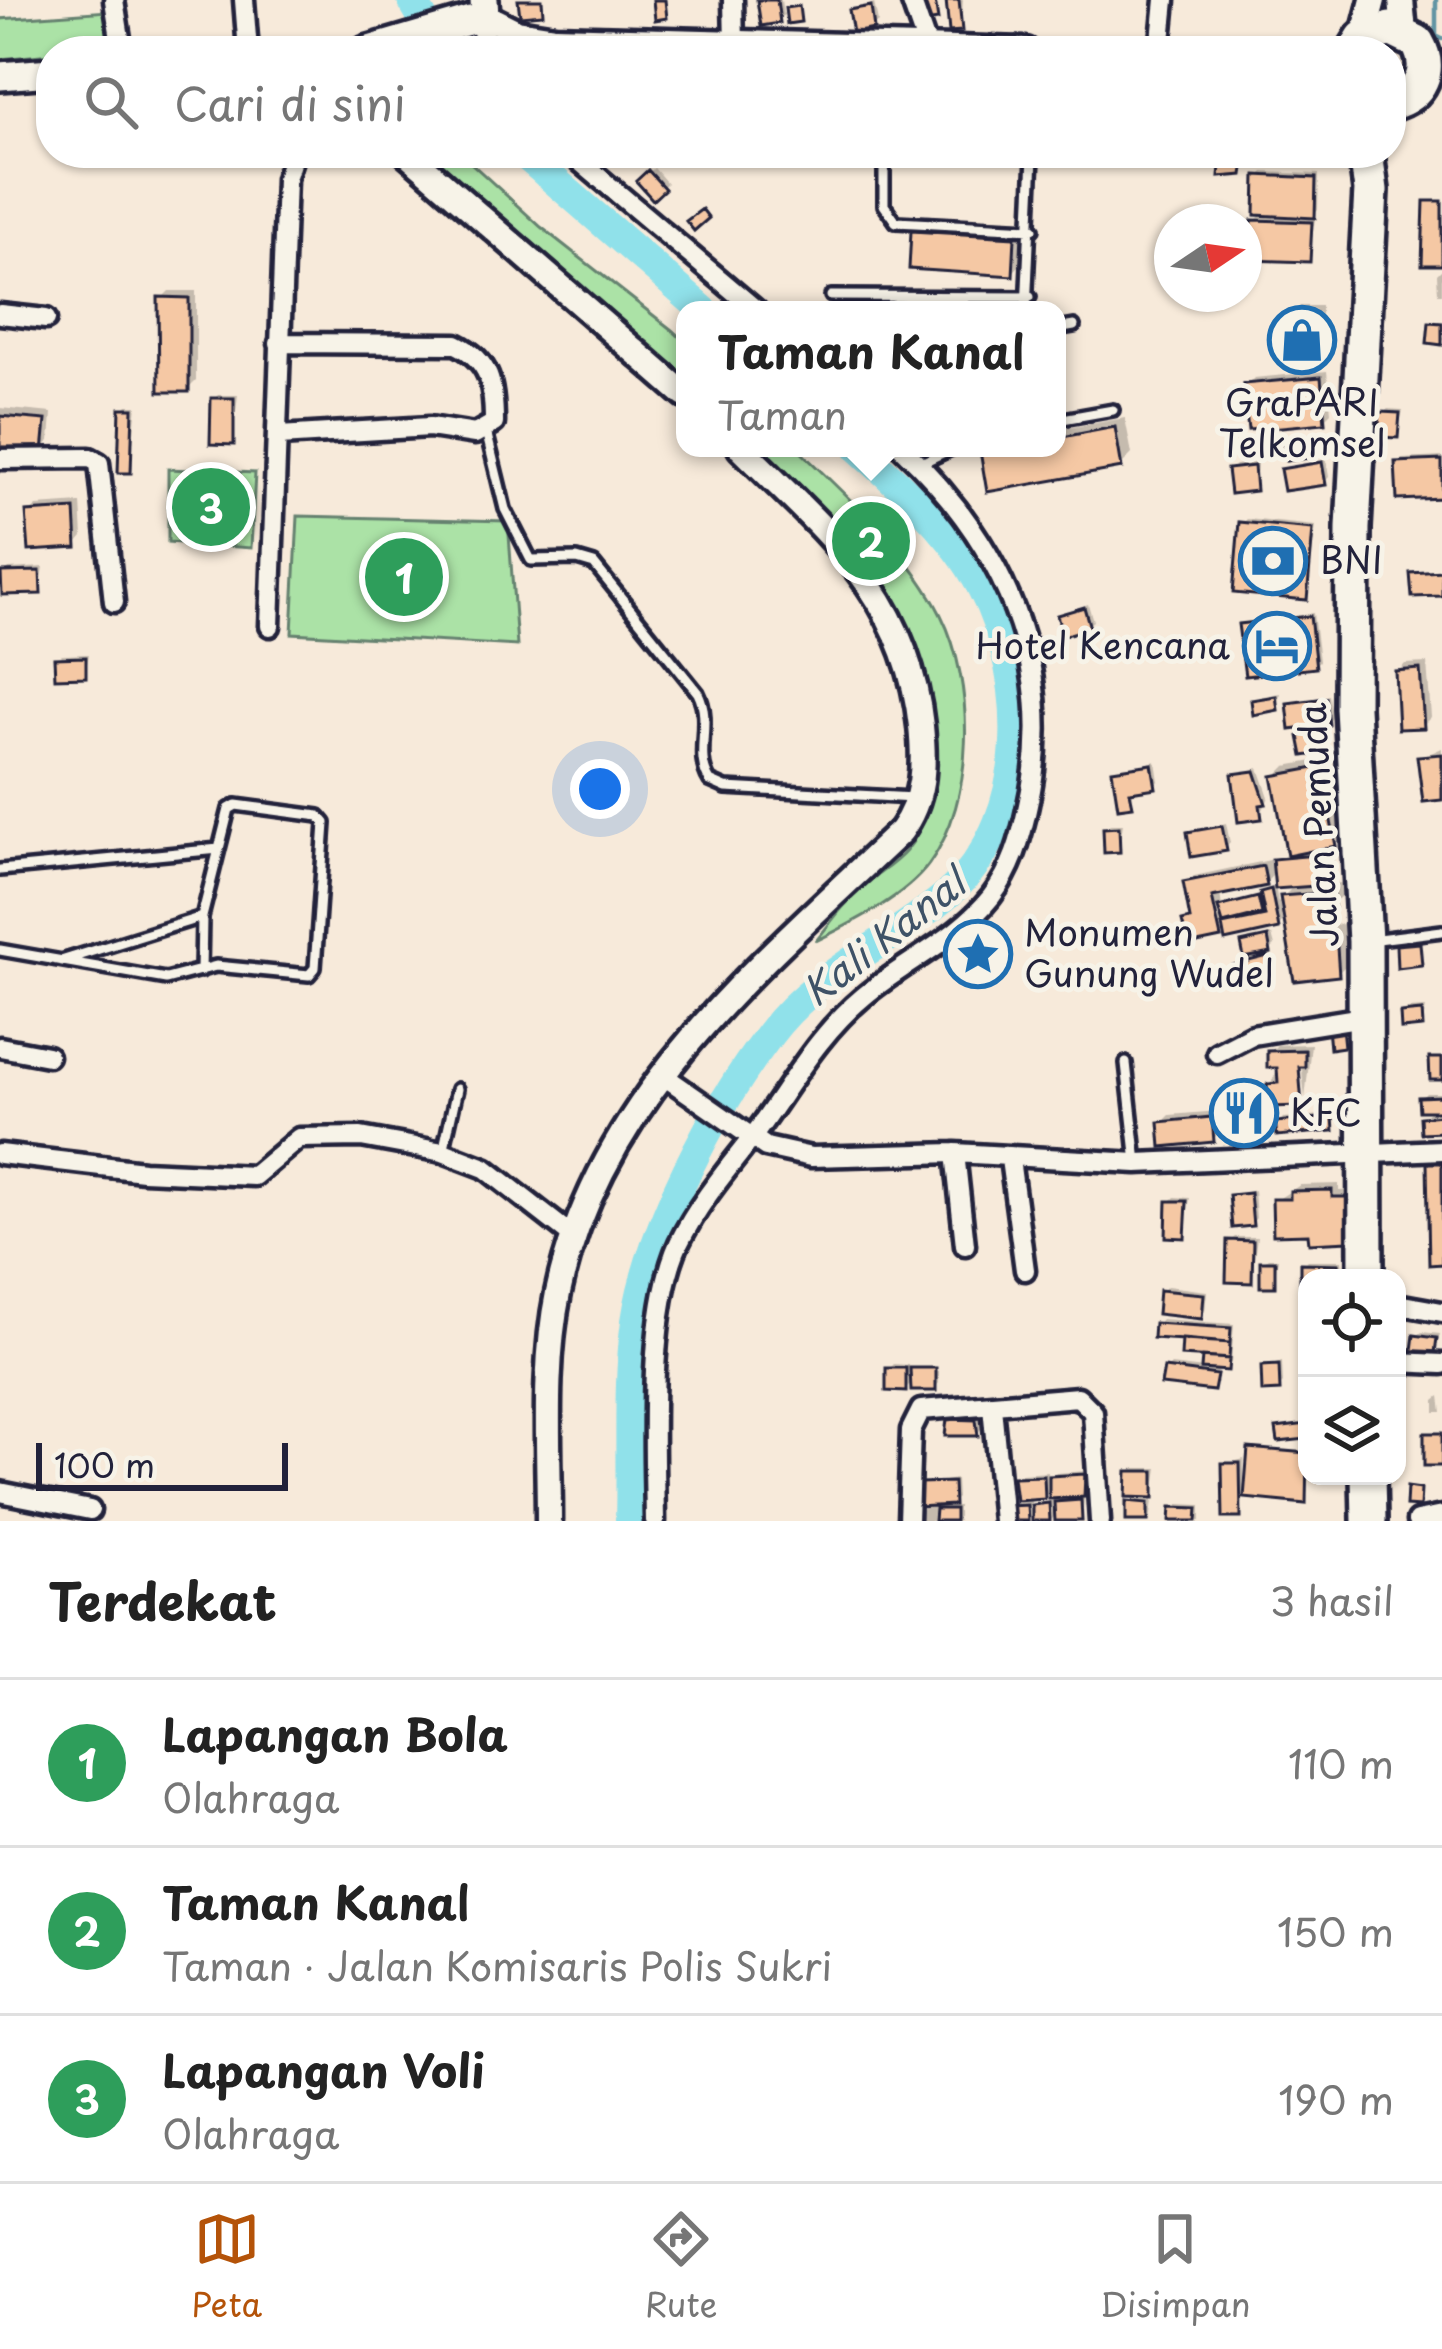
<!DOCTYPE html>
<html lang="id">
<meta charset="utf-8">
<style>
:root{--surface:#fff;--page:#f2f2f2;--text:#222;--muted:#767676;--line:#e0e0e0;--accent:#b45309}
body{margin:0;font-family:"Playpen Sans",sans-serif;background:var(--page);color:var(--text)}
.controls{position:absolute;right:36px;bottom:36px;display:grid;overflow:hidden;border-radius:24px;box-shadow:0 3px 9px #0004}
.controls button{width:108px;height:108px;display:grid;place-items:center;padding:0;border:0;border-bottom:3px solid var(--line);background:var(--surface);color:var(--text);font:60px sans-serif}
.compass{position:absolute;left:1154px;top:204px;width:108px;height:108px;border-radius:50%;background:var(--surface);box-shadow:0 3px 9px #0004;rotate:77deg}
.scale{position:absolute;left:36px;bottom:30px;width:252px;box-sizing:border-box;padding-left:12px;border:6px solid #22223b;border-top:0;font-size:33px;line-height:42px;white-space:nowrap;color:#22223b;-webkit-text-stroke:9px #f7f3e8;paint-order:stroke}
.you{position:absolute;left:600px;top:789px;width:42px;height:42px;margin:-30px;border:9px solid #fff;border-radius:50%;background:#1a73e8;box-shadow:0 0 0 18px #1a73e833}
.badge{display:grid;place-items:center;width:78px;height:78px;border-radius:50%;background:var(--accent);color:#fff;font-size:39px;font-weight:700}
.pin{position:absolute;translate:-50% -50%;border:6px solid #fff;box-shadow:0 3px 12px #0006}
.popup{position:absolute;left:676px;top:301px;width:390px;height:156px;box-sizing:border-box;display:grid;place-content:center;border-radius:24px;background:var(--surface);filter:drop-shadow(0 3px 9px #0005);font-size:39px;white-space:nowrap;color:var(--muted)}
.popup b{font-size:45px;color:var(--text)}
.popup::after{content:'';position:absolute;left:50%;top:100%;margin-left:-24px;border:24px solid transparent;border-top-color:var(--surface)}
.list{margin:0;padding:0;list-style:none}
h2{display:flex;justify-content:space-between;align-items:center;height:156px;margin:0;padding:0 48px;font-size:51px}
h2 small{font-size:39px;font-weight:400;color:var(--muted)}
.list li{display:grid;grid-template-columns:78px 1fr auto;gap:36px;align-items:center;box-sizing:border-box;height:168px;padding:0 48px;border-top:3px solid var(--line)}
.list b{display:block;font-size:45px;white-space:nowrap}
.list p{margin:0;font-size:39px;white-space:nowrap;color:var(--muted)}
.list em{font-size:39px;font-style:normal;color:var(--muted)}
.icon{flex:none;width:66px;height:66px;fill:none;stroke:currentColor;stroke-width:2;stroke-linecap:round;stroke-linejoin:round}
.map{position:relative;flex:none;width:1442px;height:1521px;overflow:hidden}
.search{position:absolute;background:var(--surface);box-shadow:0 3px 9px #0004;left:36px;right:36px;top:36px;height:132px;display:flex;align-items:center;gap:30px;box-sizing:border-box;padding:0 42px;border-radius:48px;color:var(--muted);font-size:45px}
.sheet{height:660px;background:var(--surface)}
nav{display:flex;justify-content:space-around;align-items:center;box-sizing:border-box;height:168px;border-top:3px solid var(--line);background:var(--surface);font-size:33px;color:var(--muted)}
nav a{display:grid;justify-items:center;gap:6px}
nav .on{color:var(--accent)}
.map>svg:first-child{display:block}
.green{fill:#abe2a6;stroke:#668270;stroke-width:3}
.shadow{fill:#0003;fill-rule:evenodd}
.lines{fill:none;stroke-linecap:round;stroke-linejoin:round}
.stream{stroke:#6495a4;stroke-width:4.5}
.river{stroke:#90e1ea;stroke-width:30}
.building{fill:#f5c8a4;stroke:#22223b;stroke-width:3}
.lane-casing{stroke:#22223b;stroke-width:18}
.street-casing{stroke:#22223b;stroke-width:27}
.secondary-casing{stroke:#22223b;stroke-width:33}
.primary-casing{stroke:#22223b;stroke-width:36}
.highway-casing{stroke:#22223b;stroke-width:42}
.lane{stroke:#f7f3e8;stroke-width:9}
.street{stroke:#f7f3e8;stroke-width:18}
.secondary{stroke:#f7f3e8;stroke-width:24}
.primary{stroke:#f7f3e8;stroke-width:27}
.highway{stroke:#f7f3e8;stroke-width:33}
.labels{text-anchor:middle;stroke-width:10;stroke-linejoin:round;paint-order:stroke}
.poi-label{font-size:36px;fill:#22223b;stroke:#f7f3e8;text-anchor:start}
.street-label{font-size:36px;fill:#22223b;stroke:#f7f3e8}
.water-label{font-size:39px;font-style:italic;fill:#3e5267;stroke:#f7f3e8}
</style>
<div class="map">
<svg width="1442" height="1521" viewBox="0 0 1442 1521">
<rect width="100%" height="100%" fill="#f7eada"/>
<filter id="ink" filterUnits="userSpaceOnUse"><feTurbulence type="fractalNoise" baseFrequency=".00833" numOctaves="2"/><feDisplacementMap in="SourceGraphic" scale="24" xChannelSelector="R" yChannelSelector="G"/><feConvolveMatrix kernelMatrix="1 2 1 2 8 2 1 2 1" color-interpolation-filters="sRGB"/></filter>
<g filter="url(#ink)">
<path class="green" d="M108,11l5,37 -113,11v-40z
M426,153h34l81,74 131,103 13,12v37z
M762,448h35c50,49 112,103 144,167 34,68 35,185 -12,249 -24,33 -77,59 -113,77 15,-19 29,-39 48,-55 13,-12 31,-22 42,-35 21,-25 28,-64 29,-95 6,-136 -85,-219 -173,-308z
M168,469l87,4 -4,75 -83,-6z
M298,516l210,5 9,125 -225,-13z"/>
<path class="shadow" d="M719,0h12l-3,26 -6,1z
M760,0h21l2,14 7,-7 9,-1 2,12 -13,-8 -9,10z
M949,0h14l-2,28z
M874,3l4,19 -5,4 -21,-15z
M772,153h17l-8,9 -9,-1z
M654,168l13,15 -14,13 -13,-15z
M1264,172l55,2 -1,36 -8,8 5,1 -6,40 -54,-38 8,-8 -4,-36z
M925,222l100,6 -2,34 -11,11 -98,-40z
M1442,269v25h-4l-1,-20z
M169,291h27v90l-8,8 -27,-90z
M1300,306h21v50l-8,8 -21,-50z
M1327,371l4,41 -8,8 -76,-35 7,-7z
M218,395h20l-6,47 -18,-43z
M127,405h10l-7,65 -7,-61z
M0,408l52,5 -2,28 -8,7 -42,-4z
M1388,409l15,1 -6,25 -14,-22z
M1125,418l7,36 -11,11 -138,-13 74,-4v-18z
M1317,433l-2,21 -28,-12 4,-5z
M1442,457v38l-44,-31 4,-5z
M1326,459l3,18 -5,5 -41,-12z
M1257,463l-2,25 -25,-18 5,-5z
M81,503l2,34 -7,8 -47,-32 8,-7z
M1247,519l69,7 -10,71 -64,-73z
M44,567l-4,24 -36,-17 5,-5z
M1088,604l5,17 -5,4 -28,-9z
M1313,613l6,48 -5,4 -73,-40z
M89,654l-4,20 -28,-15 5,-4z
M1427,663l4,54 -8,8 -25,-53 7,-8z
M1280,693l-3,15 -23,-7 5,-4z
M1329,695l3,23 -4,4 -38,-18z
M1325,729l-2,21 -20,-13 4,-5z
M1442,748v49l-22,-39z
M1330,758l15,75 -12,12 2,29 -10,10 18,-1 1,11 -14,11 2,20 14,-1 3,38 -11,11 -52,-55 -8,8 -52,3 -7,7 -33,-14 7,-7 -7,-32 8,-7 76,-16 1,5 19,-13 -15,-75 11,-11zM1276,872l20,12 -18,18 -3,-16 -12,6 8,-2 2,6 -51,13 -2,-17 45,-9z
M1156,761l3,20 -25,8 -3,14 -16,-31z
M1259,768l10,29 -9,19 -25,-41z
M1226,823l4,20 -5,5 -35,-15z
M1110,824h13l-4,25 -13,-20z
M1272,935l3,11 -10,9 7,-2 -2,16 -34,-3 11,-6 -3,-16 5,-5z
M1426,1008l-4,16 -19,-10 4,-5z
M1311,1044l-6,55 -5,-47h-6l7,51 -31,-18 10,-20 -10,-13 7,-7z
M1426,1093h16l-6,20 6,-1v17l-19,-11 10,-10 -12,-10z
M1219,1111l1,21 -7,7 -51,-16 8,-8z
M1337,1114l-4,14 -55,-5 5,-5z
M1339,1184v7l15,-1 1,40 -8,8 -36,-7 -36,-30 25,-16z
M1254,1190l2,28 -4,5 -20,-27z
M1175,1197l15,1 -6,37 -14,-33z
M1235,1237h22l-6,43 -21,-39z
M1268,1258h10l-4,26 -11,-22z
M1308,1260h34v18h-35v8l-4,-22z
M1167,1286l40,5 -2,20 -4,5 -39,-25z
M1161,1319l73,5 -3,39 -11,5 -7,20 -47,-18 5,-5 33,4 1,-14 -20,-18 -28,-13z
M1422,1332l18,2 -7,22 -16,-20z
M1282,1362l1,21 -5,5 -14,-21z
M894,1364l15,1v8l5,-5 25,3v12l-4,5 -21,-8 -9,9 -16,-20z
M1440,1396l2,16h-7v-12z
M955,1416h25l1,13 -4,4 -27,-12z
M1252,1448l55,5 -1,46 -62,-4 -4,20 -15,-51 19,-5v19h5z
M1134,1468h24l-8,53h-21v-18l9,-9 -8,-22z
M1088,1471l-7,50h-23l-1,-7 -7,7h-15v-8l-7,8 -17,-14 8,-5 2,-28 27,-2v9l8,-8zM1052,1489v11l-21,10v-13h13zM1065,1495l-12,12 -1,-11z
M956,1479l1,19 -8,8h9v15h-40l6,-17 -3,-19z
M1179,1504l22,1v16h-28z"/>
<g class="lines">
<path class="stream" d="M1436,0v36l6,3"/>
<path class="river" d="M412,0l30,51
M523,153l180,157
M630,1521c2,-65 -3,-136 6,-200 14,-93 78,-213 134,-287 47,-63 121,-91 178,-140 90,-78 82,-232 22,-327 -30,-47 -72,-82 -112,-119"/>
</g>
<path class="building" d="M518,0h24l1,14 -23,2z
M653,0h12l2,18 -12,2z
M757,0h20l3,23 -19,3z
M921,0h14l3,20 -13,2z
M946,0h13l3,31 -13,1z
M799,6l2,16 -14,2 -2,-16z
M871,6l3,23 -21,4 -4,-23z
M1221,153h25l-3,22 -24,2z
M1249,153h83l-1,6 -43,1z
M648,170l17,19 -12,11 -17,-19z
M1256,175l60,3 -1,40 -60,-3z
M1424,201h18v64h-20z
M702,209l7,9 -15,13 -8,-10z
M1252,220l60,2 -2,40 -60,-2z
M911,231l104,6 -2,39 -104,-7z
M158,297l31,1v94h-30z
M1289,312l26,1v54h-26z
M1429,322l13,1v22l-15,-2z
M1321,377l4,46 -77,7 -5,-46z
M211,398h23v47l-24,-1z
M120,408h13l-2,65h-13z
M1380,412l20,1 -2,25 -20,-1z
M0,416l46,4 -3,32 -43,-5z
M1115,427l7,41 -135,24 -7,-41 77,-3v-10z
M1314,436l3,21 -31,4 -3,-20z
M1442,460v38l-45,2 -2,-38z
M1322,462l4,23 -42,6 -4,-22z
M1254,466l2,25 -26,3 -3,-25z
M75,509l2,39 -48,3 -3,-39z
M1239,522l74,7 -6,71 -74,-7z
M40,571l1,23 -39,1 -1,-23z
M1442,571v25l-30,1 -2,-24z
M1084,607l6,21 -27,8 -6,-21z
M1310,616l6,52 -71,8 -7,-52z
M86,657v20l-31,1 -1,-20z
M1420,669l4,59 -26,1 -3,-58z
M1276,696l2,14 -25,5 -2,-15z
M1326,698l3,27 -39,5 -3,-27z
M1321,732l3,21 -21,3 -4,-20z
M1442,754v46l-19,2 -6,-46z
M1152,764l4,24 -26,4 3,14 -15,2 -6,-38z
M1320,767l16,79 -49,10 -15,-80z
M1255,771l11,33 -6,1 2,14 -24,3 -6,-48z
M1222,826l5,25 -36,6 -4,-25z
M1119,827l1,25 -16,1 -1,-25z
M1327,854l2,31 -54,4 -3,-30z
M1263,866l4,20 -55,11 9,41 -33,7 -6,-24 8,-2 -7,-37z
M1271,889l8,40 -54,12 -3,-16 43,-9 -5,-24z
M1333,892l1,15 -14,1 2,26 14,-1 3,43 -45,5 -14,-85z
M1258,897l4,17 -39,10 -5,-17z
M1268,937l3,16 -27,5 -3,-15z
M1420,943l2,22 -25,3 -1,-23z
M1268,956l4,16 -35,8 -4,-15z
M1422,1011l1,16 -22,2 -1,-16z
M1342,1027l2,20 -14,2 -2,-21z
M1305,1050v17h-6l3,39 -34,1 -1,-23 11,-1 -1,-15h-10v-17z
M1429,1058h13v22h-12z
M1233,1086l27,3 -5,51 -27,-3z
M1442,1096v15h-23l-1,-14z
M1442,1115v17l-21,1 -1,-16z
M1212,1117l2,25 -53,5 -2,-25z
M1333,1117l1,14 -57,5 -2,-14z
M1427,1163h15v101l-13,1z
M1332,1190v7h15l2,44 -40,2 -1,-9 -35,1 -1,-36h18v-8z
M1250,1193l3,33 -21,2 -3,-33z
M1167,1201h20l-2,37 -19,-1z
M1227,1240l26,1 -1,42 -26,-1z
M1260,1261h15v26h-15z
M1300,1263l39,1v14h-32v11h-7z
M1159,1290l45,4 -2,25 -45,-5z
M1154,1323l77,5 -1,15 -77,-5z
M1414,1335l23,3 -3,22 -23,-3z
M1182,1339l48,4 -1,16 -48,-3z
M1202,1357l27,2 -1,12 -27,-2z
M1279,1365l1,26 -18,1 -1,-26z
M886,1368h20v24l-20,-1z
M910,1368h26v23h-25z
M1164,1368l53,7 -3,16 -53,-6z
M947,1419l29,1 2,16h-33z
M1307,1424v15l-29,3 -2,-14z
M1424,1433h18v33h-18z
M1248,1448l59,5 -1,51 -62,-6z
M1222,1463h18l1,55h-18z
M1127,1471h27v27l-28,-1z
M1085,1474l-1,23 -35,2v-23z
M1044,1476l1,23 -29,2 -3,-24z
M953,1482l1,23 -38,2 2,-24z
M1407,1487l14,2 -1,18 -14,-1z
M1081,1500l1,21h-27l-1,-19z
M1126,1501l22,2v18h-22z
M1049,1503l1,18h-18v-16z
M1027,1505l1,16h-20v-15z
M1171,1507l27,1 -1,13h-27z
M935,1509h20v12h-21z"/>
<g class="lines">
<g class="lane-casing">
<path id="lane" d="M884,153v52l12,17 137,7
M1001,153l32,3 -7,154
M831,296l199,1
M1057,329l17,-3
M1057,420l56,-10
M486,431l19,78 26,51 46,-1 17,5 104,129c15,30 -5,61 12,88l16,7 188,10
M919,464l34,-16
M0,870l219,-21 10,-40 7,-4 83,11 6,7 -10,145 -6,7 -93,-9 -50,13 -166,-29
M1370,940l72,-9
M64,960l138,-43
M201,971l1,-54 17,-68
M1126,1063l11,100
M443,1152l14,-63"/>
</g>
<g class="street-casing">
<path id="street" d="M114,0l8,51
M244,0l4,51
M733,0l1,45
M911,0l17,49
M476,17l14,34
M1160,51l5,-51
M570,153l186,157
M0,314l46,5
M279,436l151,-9 45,7 19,-11c0,-37 -3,-62 -38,-79l-177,-1
M0,459l90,-1 9,5 15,139
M270,626l16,-447 8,-26
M0,1047l48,9
M1217,1053l35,-18 111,-18
M661,1074l105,73 45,10 144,-4 182,10 305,-13
M955,1153l10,92
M0,1154l143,17 111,5 45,-38 62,-1 82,15 42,16 91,71
M1010,1159l15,111
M1397,1304l45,8
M1397,1362l45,2
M992,1406l11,115
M0,1492l90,18
M655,1521c-1,-78 -8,-209 24,-278 19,-39 46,-71 72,-104 37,-49 64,-102 112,-142 41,-35 94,-57 128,-100 21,-27 30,-58 37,-92 31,-139 -25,-262 -126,-357
M908,1521l3,-91 10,-20 157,-13 15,15 7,109
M1417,1521l25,-5"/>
</g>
<g class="secondary-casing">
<path id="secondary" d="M1401,0l3,32
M485,16l32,16 38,6 471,13
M1363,38l10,-38
M407,153l278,242
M549,1521c0,-74 -6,-155 9,-228 42,-199 204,-329 343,-462 23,-32 24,-65 20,-105 -14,-130 -92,-191 -180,-278"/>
</g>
<g class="primary-casing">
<path id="primary" d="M366,51l119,-35 -1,-16
M0,76l51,-4"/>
</g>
<g class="highway-casing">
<path id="highway" d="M1355,51l8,-13 27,-9 27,13c16,28 4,53 -26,61
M1366,1278l-1,-337 -13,-233 1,-180 18,-338 -5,-37
M1368,1476l1,45"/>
</g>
<use href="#lane" class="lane"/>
<use href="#street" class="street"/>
<use href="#secondary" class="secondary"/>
<use href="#primary" class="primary"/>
<use href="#highway" class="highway"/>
</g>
</g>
<defs>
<g id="shop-ring" transform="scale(3.45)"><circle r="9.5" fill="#f7f3e8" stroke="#1f6fb2" stroke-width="1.5"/><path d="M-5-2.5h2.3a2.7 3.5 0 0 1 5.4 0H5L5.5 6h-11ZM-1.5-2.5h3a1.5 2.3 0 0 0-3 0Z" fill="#1f6fb2"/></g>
<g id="bank-ring" transform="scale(3.45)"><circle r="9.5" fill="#f7f3e8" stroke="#1f6fb2" stroke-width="1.5"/><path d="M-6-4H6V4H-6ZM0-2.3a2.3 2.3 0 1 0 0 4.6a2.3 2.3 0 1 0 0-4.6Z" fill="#1f6fb2"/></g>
<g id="hotel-ring" transform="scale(3.45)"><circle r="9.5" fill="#f7f3e8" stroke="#1f6fb2" stroke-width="1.5"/><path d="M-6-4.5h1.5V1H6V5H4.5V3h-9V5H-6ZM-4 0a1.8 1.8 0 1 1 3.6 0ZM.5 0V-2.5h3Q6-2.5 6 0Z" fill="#1f6fb2"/></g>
<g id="sight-ring" transform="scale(3.45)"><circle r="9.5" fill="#f7f3e8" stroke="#1f6fb2" stroke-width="1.5"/><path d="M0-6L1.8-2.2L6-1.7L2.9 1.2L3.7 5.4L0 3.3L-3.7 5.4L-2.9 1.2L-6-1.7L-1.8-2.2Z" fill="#1f6fb2"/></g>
<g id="restaurant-ring" transform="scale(3.45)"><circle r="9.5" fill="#f7f3e8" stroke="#1f6fb2" stroke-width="1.5"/><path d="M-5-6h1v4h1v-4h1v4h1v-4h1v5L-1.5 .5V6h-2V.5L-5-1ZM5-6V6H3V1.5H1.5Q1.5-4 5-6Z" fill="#1f6fb2"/></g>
</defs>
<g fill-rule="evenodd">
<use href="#shop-ring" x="1302" y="340"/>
<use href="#bank-ring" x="1273" y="561"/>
<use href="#hotel-ring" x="1277" y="646"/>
<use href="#sight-ring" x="978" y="954"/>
<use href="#restaurant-ring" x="1244" y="1113"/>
</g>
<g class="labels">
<g class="poi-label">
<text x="1302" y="416" text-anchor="middle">GraPARI<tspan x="1302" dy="41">Telkomsel</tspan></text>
<text x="1320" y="574">BNI</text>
<text x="1230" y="659" text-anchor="end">Hotel Kencana</text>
<text x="1024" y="946">Monumen<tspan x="1024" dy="41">Gunung Wudel</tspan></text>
<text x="1290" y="1126">KFC</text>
</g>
<g class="street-label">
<text transform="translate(1319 825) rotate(-93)" y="13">Jalan Pemuda</text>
</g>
<g class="water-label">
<text transform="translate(884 938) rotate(-38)" y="14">Kali Kanal</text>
</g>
</g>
</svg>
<div class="controls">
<button><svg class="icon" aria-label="locate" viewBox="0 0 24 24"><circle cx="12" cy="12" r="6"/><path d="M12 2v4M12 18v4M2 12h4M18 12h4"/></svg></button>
<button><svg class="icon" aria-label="layers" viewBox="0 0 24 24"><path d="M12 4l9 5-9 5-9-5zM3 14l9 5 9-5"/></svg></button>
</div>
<svg class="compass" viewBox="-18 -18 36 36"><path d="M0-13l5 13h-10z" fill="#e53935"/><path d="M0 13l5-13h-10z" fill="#767676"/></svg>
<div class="scale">100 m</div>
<div class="you"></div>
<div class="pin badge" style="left:404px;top:577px;background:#2e9e5b">1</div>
<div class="pin badge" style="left:871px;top:541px;background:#2e9e5b">2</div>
<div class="popup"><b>Taman Kanal</b>Taman</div>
<div class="pin badge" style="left:211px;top:507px;background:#2e9e5b">3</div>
<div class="search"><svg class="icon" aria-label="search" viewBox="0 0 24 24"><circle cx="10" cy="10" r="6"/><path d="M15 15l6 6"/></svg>Cari di sini</div>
</div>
<section class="sheet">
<h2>Terdekat<small>3 hasil</small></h2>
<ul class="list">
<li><span class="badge" style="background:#2e9e5b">1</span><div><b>Lapangan Bola</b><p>Olahraga</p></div><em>110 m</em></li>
<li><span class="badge" style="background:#2e9e5b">2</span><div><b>Taman Kanal</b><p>Taman · Jalan Komisaris Polis Sukri</p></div><em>150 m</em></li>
<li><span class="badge" style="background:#2e9e5b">3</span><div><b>Lapangan Voli</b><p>Olahraga</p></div><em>190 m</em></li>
</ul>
</section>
<nav>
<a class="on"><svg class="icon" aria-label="map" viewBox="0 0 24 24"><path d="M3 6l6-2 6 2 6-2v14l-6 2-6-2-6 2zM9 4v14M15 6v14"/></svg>Peta</a>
<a><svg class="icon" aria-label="directions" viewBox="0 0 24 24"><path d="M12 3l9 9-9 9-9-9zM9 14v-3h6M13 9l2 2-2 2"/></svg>Rute</a>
<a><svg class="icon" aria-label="saved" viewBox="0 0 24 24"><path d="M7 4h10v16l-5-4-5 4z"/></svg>Disimpan</a>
</nav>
